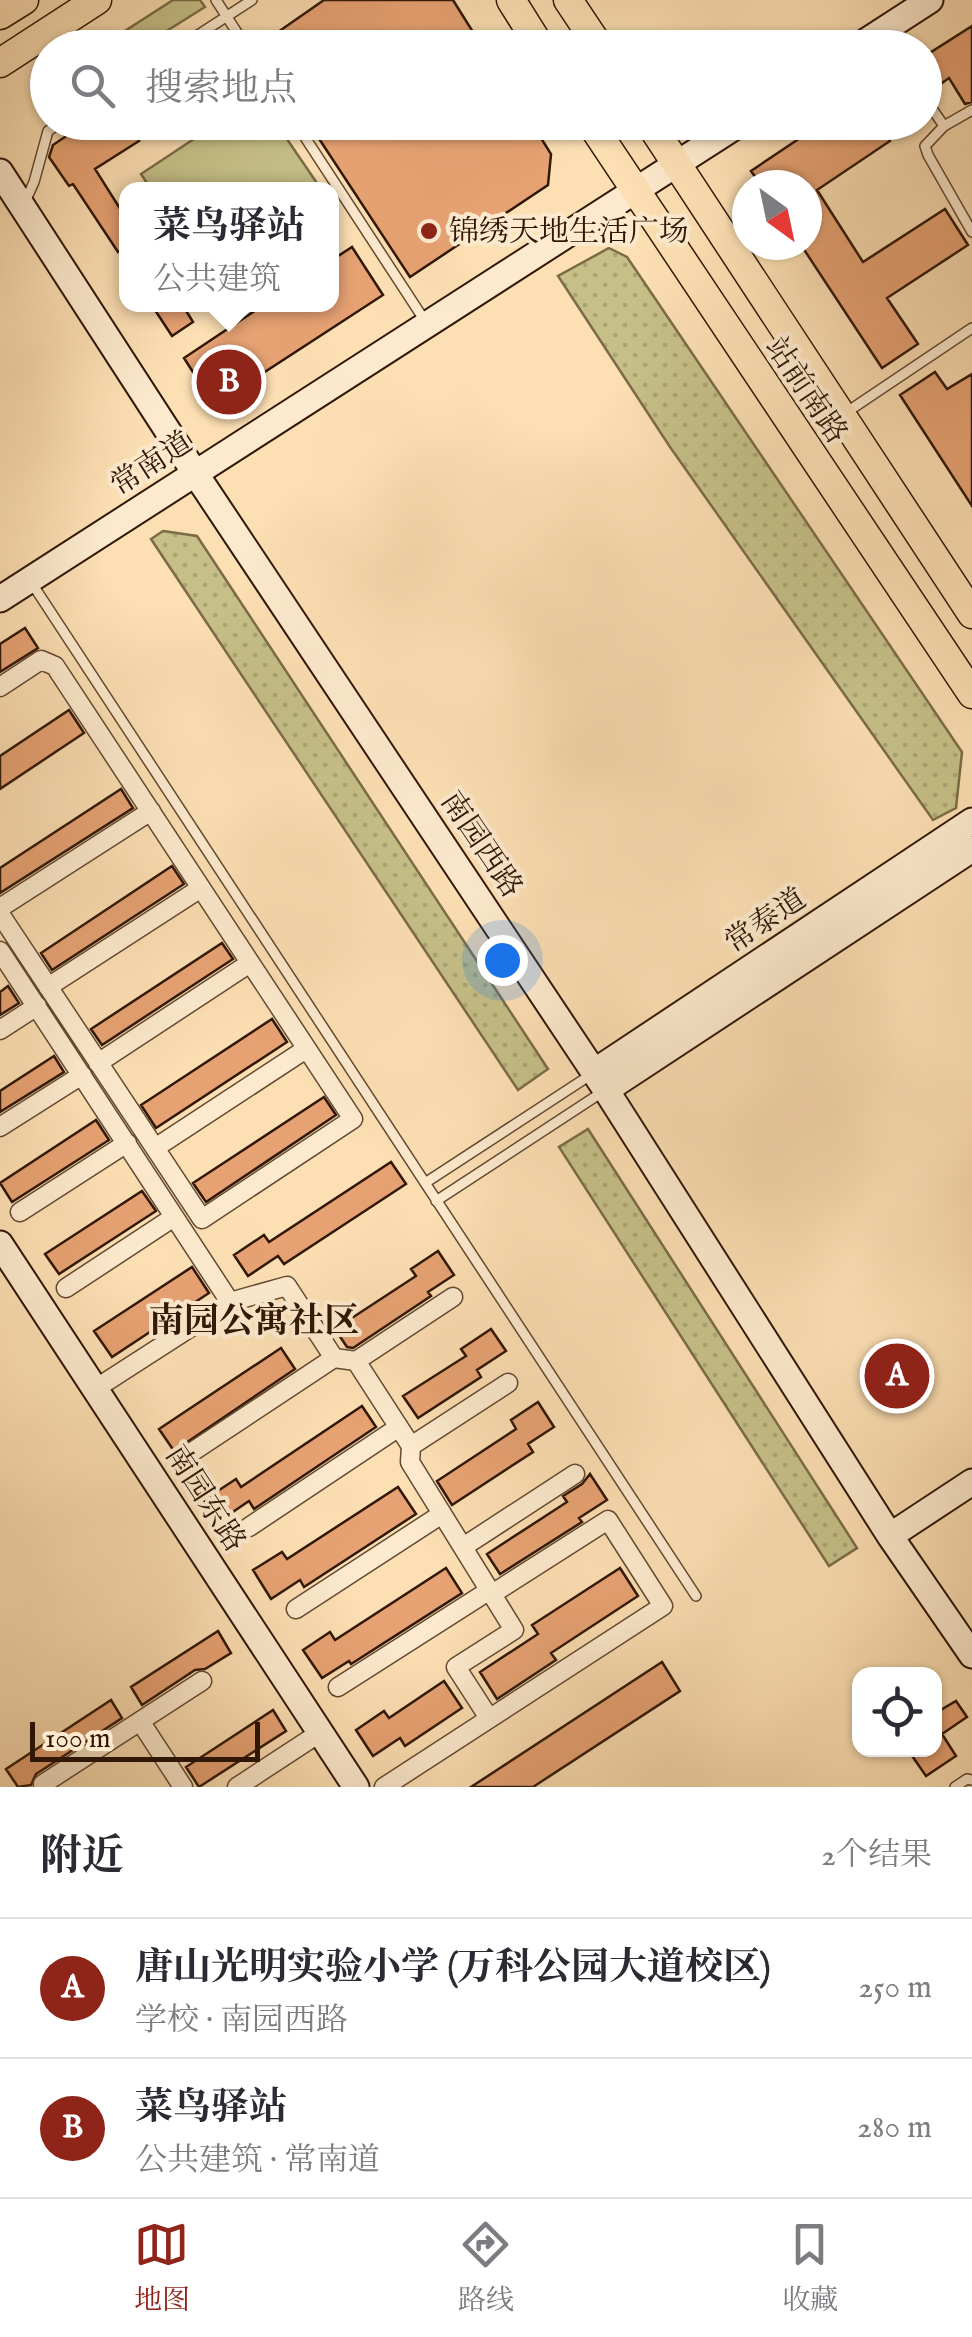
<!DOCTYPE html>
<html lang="zh">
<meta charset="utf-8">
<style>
:root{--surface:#fff;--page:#f7f7f7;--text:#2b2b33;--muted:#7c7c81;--line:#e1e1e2;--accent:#8f2418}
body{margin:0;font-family:"IM FELL English","Noto Serif SC",serif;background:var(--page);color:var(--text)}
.controls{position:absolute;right:30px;bottom:30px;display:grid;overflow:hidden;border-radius:20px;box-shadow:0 2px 8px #0004}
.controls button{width:90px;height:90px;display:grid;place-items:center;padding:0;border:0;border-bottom:2px solid var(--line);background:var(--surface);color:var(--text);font:50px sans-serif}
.compass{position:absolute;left:732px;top:170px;width:90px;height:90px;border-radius:50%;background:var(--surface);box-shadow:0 2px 8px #0004;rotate:147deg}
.scale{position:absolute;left:30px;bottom:25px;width:230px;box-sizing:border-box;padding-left:10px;border:5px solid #301706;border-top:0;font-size:28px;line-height:35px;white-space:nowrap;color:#301706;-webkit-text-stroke:8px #fdeace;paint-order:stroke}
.you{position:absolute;left:502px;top:960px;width:35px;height:35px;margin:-25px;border:8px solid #fff;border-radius:50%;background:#1a73e8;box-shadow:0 0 0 15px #1a73e833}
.badge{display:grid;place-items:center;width:65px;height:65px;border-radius:50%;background:var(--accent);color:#fff;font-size:32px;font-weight:700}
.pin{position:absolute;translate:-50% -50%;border:5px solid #fff;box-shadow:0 2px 10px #0006}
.popup{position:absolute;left:119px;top:182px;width:220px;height:130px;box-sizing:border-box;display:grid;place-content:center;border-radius:20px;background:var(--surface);filter:drop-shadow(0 2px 8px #0005);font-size:32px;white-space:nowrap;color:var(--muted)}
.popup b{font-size:38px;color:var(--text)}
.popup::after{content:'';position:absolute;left:50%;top:100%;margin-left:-20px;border:20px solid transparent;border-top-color:var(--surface)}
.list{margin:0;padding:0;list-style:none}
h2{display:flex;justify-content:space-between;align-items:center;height:130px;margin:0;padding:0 40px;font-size:42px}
h2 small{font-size:32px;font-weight:400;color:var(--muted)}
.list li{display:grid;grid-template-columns:65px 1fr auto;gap:30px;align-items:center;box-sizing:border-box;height:140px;padding:0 40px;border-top:2px solid var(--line)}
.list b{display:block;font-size:38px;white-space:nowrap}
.list p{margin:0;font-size:32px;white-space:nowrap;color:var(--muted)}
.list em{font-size:32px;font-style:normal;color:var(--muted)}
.icon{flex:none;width:55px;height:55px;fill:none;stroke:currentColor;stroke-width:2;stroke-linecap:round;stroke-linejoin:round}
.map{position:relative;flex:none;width:972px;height:1787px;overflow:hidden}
.search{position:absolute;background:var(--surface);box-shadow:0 2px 8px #0004;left:30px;right:30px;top:30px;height:110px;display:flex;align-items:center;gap:25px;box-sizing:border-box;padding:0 35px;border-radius:55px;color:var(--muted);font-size:38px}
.sheet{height:410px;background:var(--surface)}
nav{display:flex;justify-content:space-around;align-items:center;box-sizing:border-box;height:140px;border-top:2px solid var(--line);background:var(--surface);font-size:28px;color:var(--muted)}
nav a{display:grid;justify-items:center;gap:5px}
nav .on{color:var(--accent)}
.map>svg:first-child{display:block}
.grass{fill:url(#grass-dots);stroke:#7b6c47;stroke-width:2.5}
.garden{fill:#c6c088;stroke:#7b6c47;stroke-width:2.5}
.building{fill:#e7a273;stroke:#301706;stroke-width:2.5}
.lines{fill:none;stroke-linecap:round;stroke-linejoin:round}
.lane-casing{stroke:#634931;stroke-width:12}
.street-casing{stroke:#634931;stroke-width:21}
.secondary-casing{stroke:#301706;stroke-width:29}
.primary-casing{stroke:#301706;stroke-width:31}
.lane{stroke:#fdeace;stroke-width:9}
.street{stroke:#fdeace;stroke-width:18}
.secondary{stroke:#fdeace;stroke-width:25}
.primary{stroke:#fcdfb3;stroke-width:28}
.poi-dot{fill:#8f2418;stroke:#fdeace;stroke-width:4}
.labels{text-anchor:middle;stroke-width:8;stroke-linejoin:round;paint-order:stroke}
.poi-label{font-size:30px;fill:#301706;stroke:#fdeace;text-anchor:start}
.street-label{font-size:30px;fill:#301706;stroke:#fdeace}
.quarter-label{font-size:35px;font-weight:bold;fill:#301706;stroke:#fdeace}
</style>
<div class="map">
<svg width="972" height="1787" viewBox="0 0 972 1787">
<defs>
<pattern id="grass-dots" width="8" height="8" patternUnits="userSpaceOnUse" patternTransform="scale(2.5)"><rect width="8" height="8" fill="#c6c088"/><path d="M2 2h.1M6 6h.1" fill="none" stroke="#aaa474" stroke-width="1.8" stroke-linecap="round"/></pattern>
</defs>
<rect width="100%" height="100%" fill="#fcdfb3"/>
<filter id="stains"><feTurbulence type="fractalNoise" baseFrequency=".002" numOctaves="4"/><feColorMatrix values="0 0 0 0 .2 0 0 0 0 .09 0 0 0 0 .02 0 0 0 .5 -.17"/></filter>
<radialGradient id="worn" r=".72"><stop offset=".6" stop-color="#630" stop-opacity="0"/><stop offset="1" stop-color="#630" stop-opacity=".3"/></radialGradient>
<path class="grass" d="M609,248l18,9 335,495 -6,56 -23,12 -263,-373 -112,-171z
M163,531l34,5 351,533 -30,21 -367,-551z
M588,1129l269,419 -28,18 -270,-419z"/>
<path class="garden" d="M173,0h27l5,7 -64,40h-41z
M218,123h58l45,66h-170l-10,-15z"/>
<path class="building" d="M324,0h129l30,48h-228z
M972,26v76l-7,2 -16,-26 -7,5 -17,-27z
M87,122h65l-18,12 5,7 -44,28 31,49v28l-8,6 -45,-68 -4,2 -20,-29 4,-12z
M308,122h223l20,32 -3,31 -138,92z
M824,122h54l12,19 -73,49 46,72 82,-53 23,36 -81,53 31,46 -36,24 -81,-123h6v-60h-46l-10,-14z
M352,247l31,48 -158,103 -20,-7 -21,-33 81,-54h67v-44z
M151,304h31l11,18 -21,14z
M935,372l12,17 25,-15v132l-72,-111z
M25,628l13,20 -38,24v-28z
M69,710l15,23 -84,56v-33z
M121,789l12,19 -133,85v-25z
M172,866l12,18 -132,86 -11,-17z
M222,943l11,16 -131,86 -11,-16z
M8,986l11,17 -19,12v-23z
M272,1019l15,23 -131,86 -15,-23z
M54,1056l10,16 -64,40v-21z
M324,1097l12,18 -130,87 -13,-19z
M96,1120l13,20 -97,62 -12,-19z
M391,1162l15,22 -122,80 -6,-8 -30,20 -14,-21 30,-20 5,7z
M142,1191l14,20 -97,63 -14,-20z
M438,1251l16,24 -26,17 3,4 -78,52 -6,-1 -12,-18 81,-53 -5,-7z
M192,1267l17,26 -97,64 -18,-26z
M491,1329l15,22 -29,19 4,7 -63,41 -15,-22 63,-40 -5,-7z
M281,1348l14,21 -121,82 -15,-22z
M538,1402l16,25 -26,17 5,8 -81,53 -15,-24 79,-52 -5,-9z
M362,1406l14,21 -122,82 -5,-8 -31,21 -14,-22 32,-21 5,8z
M590,1474l17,26 -28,18 3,4 -82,52 -13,-20 80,-52 -4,-6 19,-12z
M398,1487l18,27 -112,73 -4,-7 -29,19 -18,-29 29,-18 5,7z
M446,1568l16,25 -111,71 -2,-3 -27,17 -19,-28 27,-18 5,8z
M620,1568l18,28 -87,57 5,7 -59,39 -17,-27 58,-38 -6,-9z
M218,1631l13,22 -26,16 -10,1 -53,35 -11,-18z
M662,1662l18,29 -147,96h-62z
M444,1681l18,27 -57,38 -5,-8 -27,18 -17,-26 28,-19 5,7z
M111,1700l11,18 -86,56 -5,11 -13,2 -12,-18z
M956,1701l11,16 -25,17 14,22 -30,20 -18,-26h26v-36z
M273,1710l13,21 -87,56 -13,-20z"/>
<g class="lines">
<g class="lane-casing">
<path id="lane" d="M216,0l31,48
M178,48l74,-48
M924,97l20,29 -19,20 3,9 44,77
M295,122l130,199
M944,126l28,-16
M24,204l10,-22 14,-51 13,-9
M844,414l128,-86
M31,582l665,1014
M425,1183l167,-109
M436,1201l168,-110
M955,1787l12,-8 5,1"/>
</g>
<g class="street-casing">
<path id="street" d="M0,687l41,-27 14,6 298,453 -151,100 -202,-305
M0,908l151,-97
M0,951l230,351 57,-16 47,72 22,3 55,85
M48,987l153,-99
M0,1030l37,-24
M98,1063l152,-100
M0,1127l82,-52
M155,1148l151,-99
M20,1212l107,-69
M66,1288l108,-71
M356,1361l97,-64
M95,1389l135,-87
M192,1452l142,-94
M249,1527l150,-100
M463,1547l112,-73
M296,1609l146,-95
M338,1687l152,-97
M489,1718l-33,-51 58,-37 -104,-168 1,-16 97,-63
M140,1721l43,66
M43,1784l159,-103
M237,1787l84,-55
M384,1787l279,-181 -55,-86 -116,74"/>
</g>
<g class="secondary-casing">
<path id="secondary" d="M856,48l74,-48
M0,172l195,301 411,617 284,446 82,119
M0,599l742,-477
M594,1072l378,-251
M606,1090l366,-241
M0,1244l356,543
M890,1536l82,-54"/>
</g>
<g class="primary-casing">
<path id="primary" d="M511,0l30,48
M568,0l32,48
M0,15l24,-15
M0,63l97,-63
M590,122l382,572
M649,122l323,492"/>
</g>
<use href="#lane" class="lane"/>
<use href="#street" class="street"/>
<use href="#secondary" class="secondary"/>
<use href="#primary" class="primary"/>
</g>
<circle class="poi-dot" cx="429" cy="231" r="10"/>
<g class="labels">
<g class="poi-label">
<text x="449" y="241">锦绣天地生活广场</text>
</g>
<g class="street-label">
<text transform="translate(807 390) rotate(56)" y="10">站前南路</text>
<text transform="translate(151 463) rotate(-33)" y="10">常南道</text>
<text transform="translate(482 844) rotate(56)" y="10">南园西路</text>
<text transform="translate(765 920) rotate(-34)" y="10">常泰道</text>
<text transform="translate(206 1498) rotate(57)" y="10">南园东路</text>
</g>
<g class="quarter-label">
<text x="254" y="1332">南园公寓社区</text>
</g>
</g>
<rect width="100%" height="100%" filter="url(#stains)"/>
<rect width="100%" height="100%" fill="url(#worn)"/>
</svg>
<div class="controls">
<button><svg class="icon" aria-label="locate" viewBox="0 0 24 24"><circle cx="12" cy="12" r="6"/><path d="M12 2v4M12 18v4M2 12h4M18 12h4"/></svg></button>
</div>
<svg class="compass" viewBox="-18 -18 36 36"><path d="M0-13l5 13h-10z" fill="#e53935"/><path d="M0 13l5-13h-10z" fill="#7c7c81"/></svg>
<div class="scale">100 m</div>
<div class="you"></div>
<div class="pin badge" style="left:897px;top:1376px">A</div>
<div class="pin badge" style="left:229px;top:382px">B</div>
<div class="popup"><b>菜鸟驿站</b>公共建筑</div>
<div class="search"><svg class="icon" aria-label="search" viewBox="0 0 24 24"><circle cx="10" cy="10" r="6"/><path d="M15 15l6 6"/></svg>搜索地点</div>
</div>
<section class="sheet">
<h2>附近<small>2个结果</small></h2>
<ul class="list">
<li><span class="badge">A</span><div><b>唐山光明实验小学 (万科公园大道校区)</b><p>学校 · 南园西路</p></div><em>250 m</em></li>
<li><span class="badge">B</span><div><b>菜鸟驿站</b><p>公共建筑 · 常南道</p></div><em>280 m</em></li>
</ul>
</section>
<nav>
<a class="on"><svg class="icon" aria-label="map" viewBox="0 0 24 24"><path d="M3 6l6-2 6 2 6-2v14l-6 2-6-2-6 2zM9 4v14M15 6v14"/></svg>地图</a>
<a><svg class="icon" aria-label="directions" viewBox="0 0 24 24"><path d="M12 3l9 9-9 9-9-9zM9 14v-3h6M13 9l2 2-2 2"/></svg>路线</a>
<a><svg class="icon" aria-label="saved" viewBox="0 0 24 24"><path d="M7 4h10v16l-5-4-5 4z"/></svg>收藏</a>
</nav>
